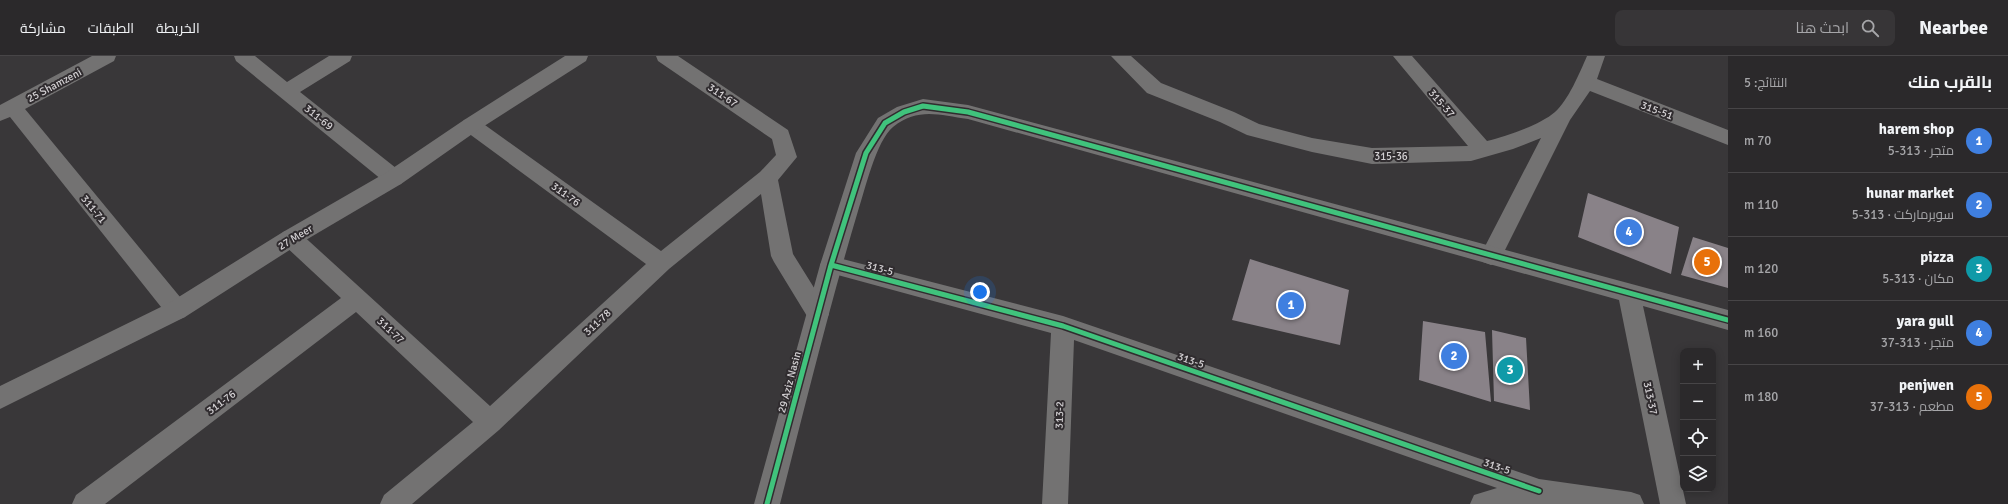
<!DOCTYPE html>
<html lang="ar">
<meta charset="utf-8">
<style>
:root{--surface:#2b292b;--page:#373537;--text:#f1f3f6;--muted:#a6a6a9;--line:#474547;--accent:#1a73e8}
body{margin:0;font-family:Signika,Cairo,sans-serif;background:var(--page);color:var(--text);direction:rtl}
.controls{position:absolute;right:12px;bottom:12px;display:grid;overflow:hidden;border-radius:8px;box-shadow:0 2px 10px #0003}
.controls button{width:36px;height:36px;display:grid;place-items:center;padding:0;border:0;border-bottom:1px solid var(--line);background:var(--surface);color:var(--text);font:20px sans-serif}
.you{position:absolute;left:980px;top:236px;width:14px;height:14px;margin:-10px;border:3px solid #fff;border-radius:50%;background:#1a73e8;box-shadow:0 0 0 6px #1a73e833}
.badge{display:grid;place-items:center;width:26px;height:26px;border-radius:50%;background:var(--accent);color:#fff;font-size:13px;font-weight:700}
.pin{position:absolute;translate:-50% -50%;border:2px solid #fff;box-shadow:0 1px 4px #0006}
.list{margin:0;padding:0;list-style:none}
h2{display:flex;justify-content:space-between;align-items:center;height:52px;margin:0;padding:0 16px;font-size:17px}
h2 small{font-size:13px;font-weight:400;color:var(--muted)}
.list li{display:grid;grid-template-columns:26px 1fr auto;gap:12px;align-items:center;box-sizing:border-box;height:64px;padding:0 16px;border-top:1px solid var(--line)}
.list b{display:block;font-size:15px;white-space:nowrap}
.list p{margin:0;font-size:13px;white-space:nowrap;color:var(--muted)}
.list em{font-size:13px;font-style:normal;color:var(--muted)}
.icon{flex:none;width:22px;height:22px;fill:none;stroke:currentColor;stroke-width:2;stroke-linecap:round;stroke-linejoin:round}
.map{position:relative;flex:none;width:1728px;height:448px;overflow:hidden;direction:ltr}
header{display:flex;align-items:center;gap:24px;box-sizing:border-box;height:56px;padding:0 20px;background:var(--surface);border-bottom:1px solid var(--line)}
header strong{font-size:19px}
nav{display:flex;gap:22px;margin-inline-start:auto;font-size:14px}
.search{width:280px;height:36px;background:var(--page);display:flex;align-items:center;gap:10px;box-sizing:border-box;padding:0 14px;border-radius:8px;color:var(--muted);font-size:15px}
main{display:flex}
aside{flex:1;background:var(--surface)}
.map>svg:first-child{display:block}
.building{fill:#898288}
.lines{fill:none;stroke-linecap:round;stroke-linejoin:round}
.minor{fill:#737272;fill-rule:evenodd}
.tertiary{fill:#737272;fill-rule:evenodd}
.cycleway-casing{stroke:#302c2f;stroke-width:8}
.cycleway{stroke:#40c37c;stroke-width:5}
.labels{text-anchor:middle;stroke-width:4;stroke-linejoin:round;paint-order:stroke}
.street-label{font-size:11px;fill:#d3d0d3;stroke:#302c2f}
</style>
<header>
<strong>Nearbee</strong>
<div class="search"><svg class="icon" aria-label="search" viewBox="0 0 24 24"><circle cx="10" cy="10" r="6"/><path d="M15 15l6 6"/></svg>ابحث هنا</div>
<nav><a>الخريطة</a><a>الطبقات</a><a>مشاركة</a></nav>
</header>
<main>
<aside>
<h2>بالقرب منك<small>النتائج: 5</small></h2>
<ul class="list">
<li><span class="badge" style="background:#3f7fe0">1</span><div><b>harem shop</b><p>متجر · 313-5</p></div><em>70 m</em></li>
<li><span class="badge" style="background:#3f7fe0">2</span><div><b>hunar market</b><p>سوبرماركت · 313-5</p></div><em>110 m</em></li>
<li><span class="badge" style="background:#0f9aa8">3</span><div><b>pizza</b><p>مكان · 313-5</p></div><em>120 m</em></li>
<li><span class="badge" style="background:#3f7fe0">4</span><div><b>yara gull</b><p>متجر · 313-37</p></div><em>160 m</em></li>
<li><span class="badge" style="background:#e8710a">5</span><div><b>penjwen</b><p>مطعم · 313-37</p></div><em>180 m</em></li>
</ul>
</aside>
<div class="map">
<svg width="1728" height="448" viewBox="0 0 1728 448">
<rect width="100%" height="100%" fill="#393739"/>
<path class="building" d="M1588,137l91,34 -8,47 -93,-37z
M1693,181l35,11v40l-47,-13z
M1250,203l99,31 -9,55 -108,-25z
M1423,265l62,11 6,70 -72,-22z
M1492,274l34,8 4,72 -36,-9z"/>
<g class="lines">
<path class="minor" d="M92,0h24l-2,5 -89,48 160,194 3,7 -3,7 -8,3 -8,-3 -159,-200 -10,4v-16z
M234,0h21l32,26 42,-26h23l-2,5 -50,31 101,80 3,6 -3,6 -7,2 -7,-2 -151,-123z
M656,0h22l110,74 9,27 -19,23 15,74 33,53 3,7 -3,7 -8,3 -8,-3 -36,-59 -3,-6 -10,-62 -92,75 -170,161 -87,74h-32l4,-9 89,-73 -117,-110 -251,192h-33l4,-9 265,-197 -58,-54 -3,-6 3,-6 8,-3 8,3 191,174 156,-142 -182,-134 -3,-5 3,-5 7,-2 7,2 183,131 99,-79 16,-17 -4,-16 -114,-78z
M1111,0h20l30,27 73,29 25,12 53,14 60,10 96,-2 -75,-90h19l75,85c20,-5 53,-16 68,-29 13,-11 25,-40 32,-56h18l-8,23 131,51v15l-138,-54 -20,29 -71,142 -8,3 -8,-3 -3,-6 61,-118 -28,11 -42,12 -99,3 -60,-12 -65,-17 -27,-13 -73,-29z
M831,200l232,60 476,163 92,13 9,3 4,9h-174l4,-9 23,-7 -423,-148 -6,164h-26l9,-171 -228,-62 -3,-6 3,-6z"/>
<path class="tertiary" d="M565,0h23l-2,5 -108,69 -77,54 -102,60 -114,73 -185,92v-23l169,-83 114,-71 104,-60 77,-52z
M923,43l45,6 760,205v20l-85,-24 43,198h-26l-41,-204 -651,-181c-29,-4 -50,-12 -75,8 -17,14 -28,63 -35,84 -29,97 -53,195 -78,293h-26l66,-239 36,-112 22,-35 19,-11z"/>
<g class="cycleway-casing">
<path id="cycleway" d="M831,209l232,61 476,165
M767,448l64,-239 35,-112 19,-30 19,-11 19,-6 45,6 760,208"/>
</g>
<use href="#cycleway" class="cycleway"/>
</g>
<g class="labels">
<g class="street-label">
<text transform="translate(54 29) rotate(-28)" y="4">25 Shamzeni</text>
<text transform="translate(723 39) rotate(34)" y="4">311-67</text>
<text transform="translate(1442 47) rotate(49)" y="4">315-37</text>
<text transform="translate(1657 54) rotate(21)" y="4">315-51</text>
<text transform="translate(319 61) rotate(39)" y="4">311-69</text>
<text x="1391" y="104">315-36</text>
<text transform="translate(566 138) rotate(36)" y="4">311-76</text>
<text transform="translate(94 153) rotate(51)" y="4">311-71</text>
<text transform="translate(295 181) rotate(-31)" y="4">27 Meer</text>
<text transform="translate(880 212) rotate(15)" y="4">313-5</text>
<text transform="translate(597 266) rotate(-43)" y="4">311-78</text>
<text transform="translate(391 274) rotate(43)" y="4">311-77</text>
<text transform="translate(1191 304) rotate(19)" y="4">313-5</text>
<text transform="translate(789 326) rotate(-75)" y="4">29 Aziz Nasin</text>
<text transform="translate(1651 342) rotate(78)" y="4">313-37</text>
<text transform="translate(221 346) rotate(-37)" y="4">311-76</text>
<text transform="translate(1059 359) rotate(-88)" y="4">313-2</text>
<text transform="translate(1497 410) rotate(19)" y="4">313-5</text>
</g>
</g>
</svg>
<div class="controls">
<button>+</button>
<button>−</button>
<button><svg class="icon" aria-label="locate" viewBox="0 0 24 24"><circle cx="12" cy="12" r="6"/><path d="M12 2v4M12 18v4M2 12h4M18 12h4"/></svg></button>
<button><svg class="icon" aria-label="layers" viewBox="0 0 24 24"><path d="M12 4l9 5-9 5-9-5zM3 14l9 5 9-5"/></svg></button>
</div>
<div class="you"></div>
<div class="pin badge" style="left:1291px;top:249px;background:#3f7fe0">1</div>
<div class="pin badge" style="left:1454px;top:300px;background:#3f7fe0">2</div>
<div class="pin badge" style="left:1510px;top:314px;background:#0f9aa8">3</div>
<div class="pin badge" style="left:1629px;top:176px;background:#3f7fe0">4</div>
<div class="pin badge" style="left:1707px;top:206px;background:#e8710a">5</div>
</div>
</main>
